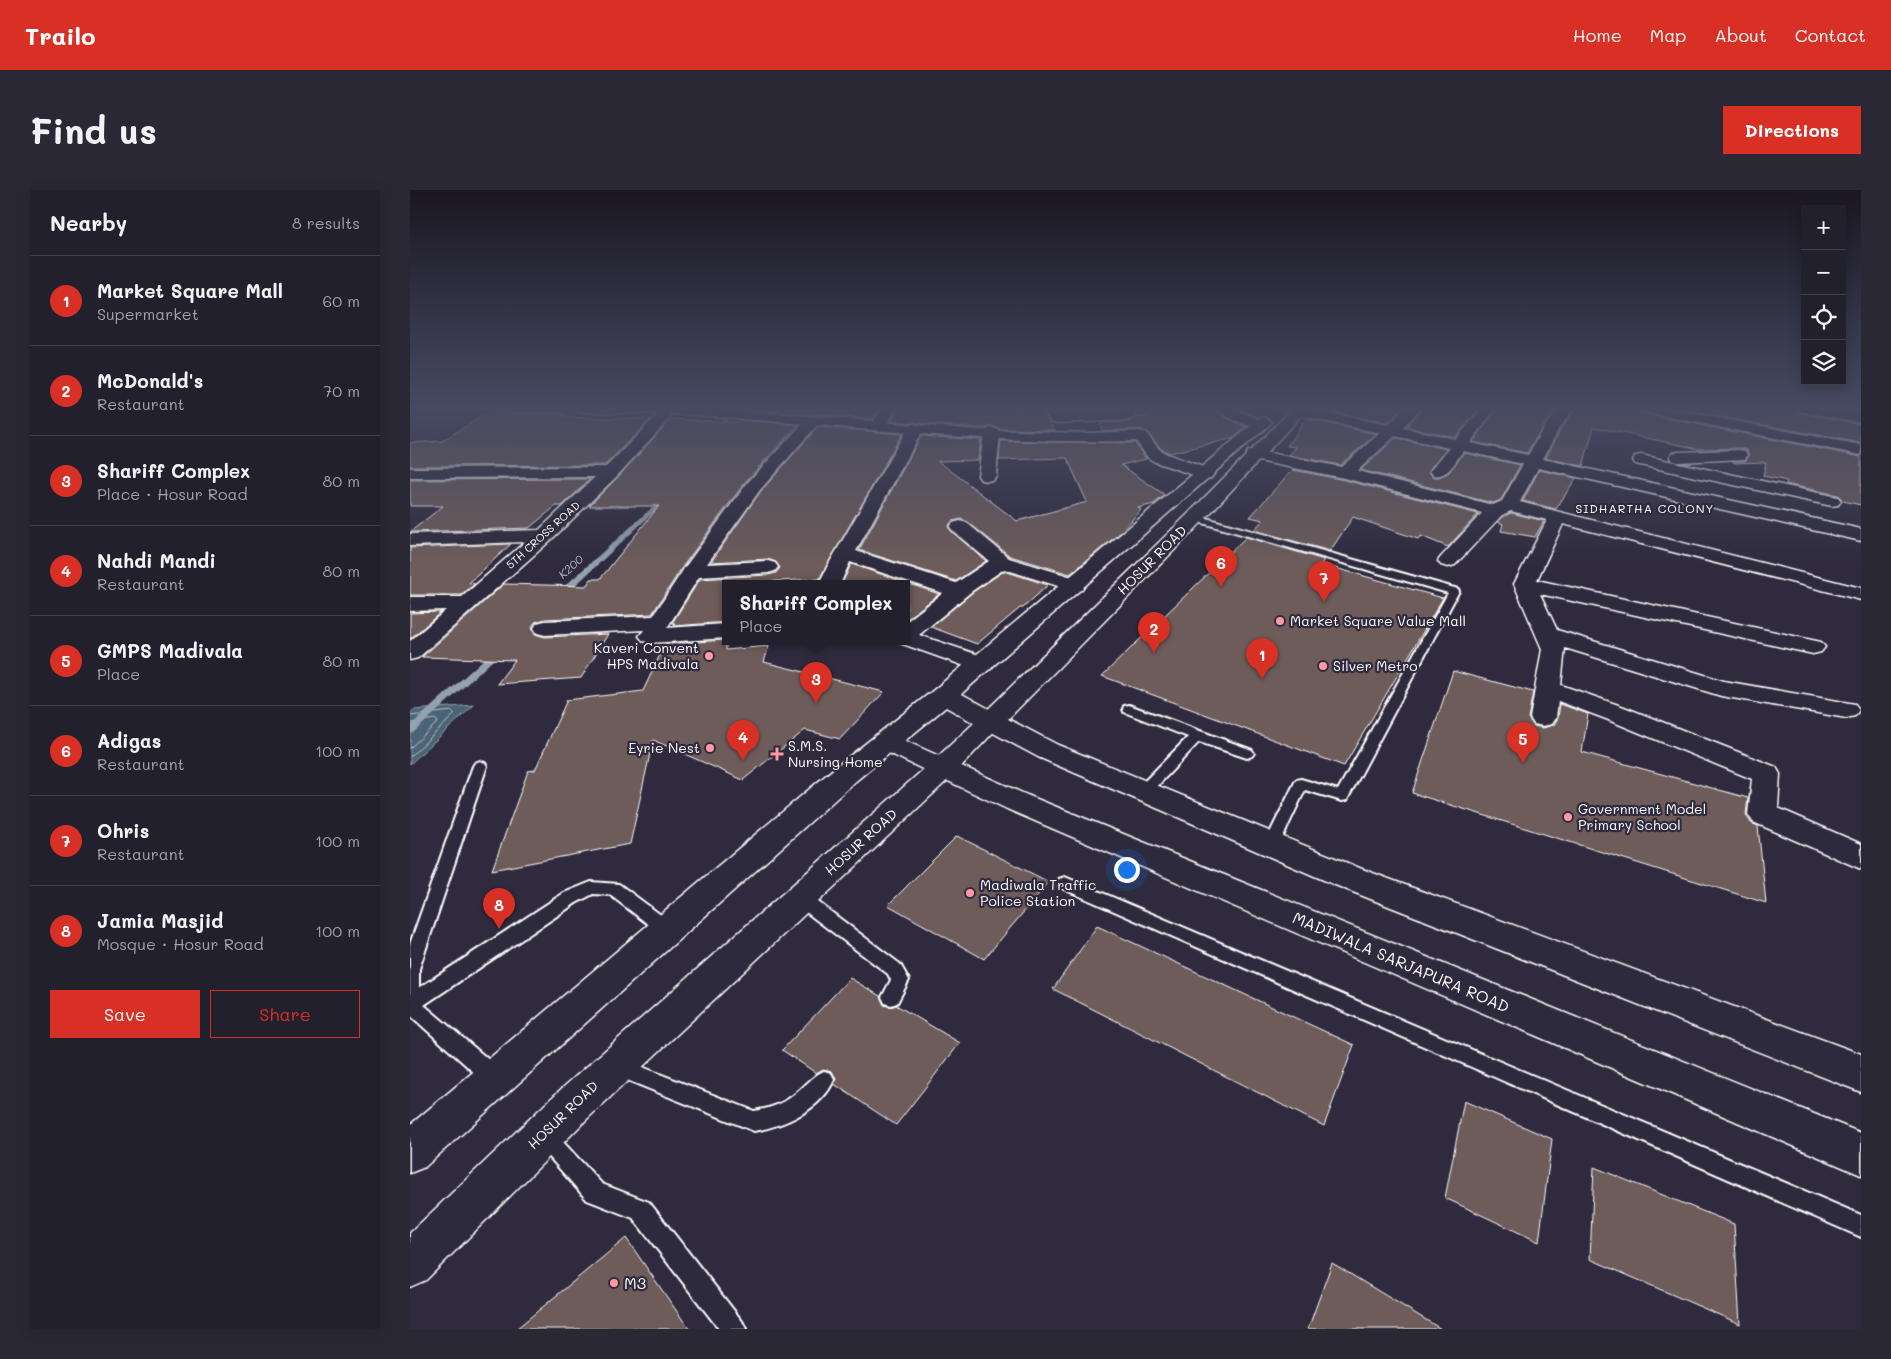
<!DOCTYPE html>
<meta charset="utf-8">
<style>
:root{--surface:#23202e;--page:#2b2836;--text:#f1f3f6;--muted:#a3a3aa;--line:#403e4a;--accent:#d93025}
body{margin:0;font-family:Mali,sans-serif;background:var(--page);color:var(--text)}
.controls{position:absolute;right:15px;top:15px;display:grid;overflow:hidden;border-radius:0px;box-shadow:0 2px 12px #0003}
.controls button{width:45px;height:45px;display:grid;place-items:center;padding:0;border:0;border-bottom:1px solid var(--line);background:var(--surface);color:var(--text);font:25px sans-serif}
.you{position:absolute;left:716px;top:679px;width:18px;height:18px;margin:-12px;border:4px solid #fff;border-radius:50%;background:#1a73e8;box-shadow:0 0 0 8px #1a73e833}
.badge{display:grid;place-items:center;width:32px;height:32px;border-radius:50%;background:var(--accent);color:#fff;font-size:16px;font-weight:700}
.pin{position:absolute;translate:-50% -41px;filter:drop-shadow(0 1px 2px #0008)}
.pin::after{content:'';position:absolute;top:26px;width:18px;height:15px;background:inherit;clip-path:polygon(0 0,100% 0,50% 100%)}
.popup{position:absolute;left:312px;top:390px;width:188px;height:65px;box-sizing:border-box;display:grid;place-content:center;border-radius:0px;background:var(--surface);filter:drop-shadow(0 1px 4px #0005);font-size:16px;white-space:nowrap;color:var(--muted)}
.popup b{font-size:19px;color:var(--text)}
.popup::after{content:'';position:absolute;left:50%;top:100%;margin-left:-10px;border:10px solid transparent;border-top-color:var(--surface)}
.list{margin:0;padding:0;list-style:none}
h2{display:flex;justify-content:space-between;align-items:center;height:65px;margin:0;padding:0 20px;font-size:21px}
h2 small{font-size:16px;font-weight:400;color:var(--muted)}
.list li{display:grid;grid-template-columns:32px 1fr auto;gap:15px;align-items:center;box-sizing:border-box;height:90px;padding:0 20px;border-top:1px solid var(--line)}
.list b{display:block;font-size:19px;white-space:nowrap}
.list p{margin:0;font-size:16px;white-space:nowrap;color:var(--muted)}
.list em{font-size:16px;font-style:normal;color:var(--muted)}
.actions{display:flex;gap:10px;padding:15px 20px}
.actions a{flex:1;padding:11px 0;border:1px solid var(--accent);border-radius:0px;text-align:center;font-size:18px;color:var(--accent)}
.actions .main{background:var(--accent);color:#fff}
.icon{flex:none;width:28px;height:28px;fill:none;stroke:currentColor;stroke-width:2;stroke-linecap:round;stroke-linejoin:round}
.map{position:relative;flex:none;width:1451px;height:1139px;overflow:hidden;border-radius:0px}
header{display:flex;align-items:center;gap:30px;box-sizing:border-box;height:70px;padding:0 25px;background:var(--accent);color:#fff}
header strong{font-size:24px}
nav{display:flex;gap:28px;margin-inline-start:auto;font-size:18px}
.intro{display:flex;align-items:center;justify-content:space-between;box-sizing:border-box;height:120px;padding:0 30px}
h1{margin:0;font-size:35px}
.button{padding:12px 22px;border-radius:0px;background:var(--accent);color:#fff;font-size:18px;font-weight:700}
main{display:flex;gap:30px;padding:0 30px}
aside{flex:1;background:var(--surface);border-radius:0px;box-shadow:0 2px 12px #0003}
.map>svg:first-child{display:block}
.water{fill:#4c6476;stroke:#94a2ad}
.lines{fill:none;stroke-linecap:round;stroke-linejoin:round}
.shore{stroke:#b7c1c8;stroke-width:1}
.stream{fill:#94a2ad;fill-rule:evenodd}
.building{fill:#6d5c5a;stroke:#fff}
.service-casing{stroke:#fff;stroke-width:4}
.minor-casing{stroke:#fff;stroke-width:3}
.tertiary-casing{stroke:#fff;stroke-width:3}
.primary-casing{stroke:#fff;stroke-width:3}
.trunk-casing{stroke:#fff;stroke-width:3}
.service{fill:#2f2a3d;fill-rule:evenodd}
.minor{fill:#2f2a3d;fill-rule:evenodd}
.tertiary{fill:#2f2a3d;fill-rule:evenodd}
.primary{fill:#2f2a3d;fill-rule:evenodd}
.trunk{fill:#2f2a3d;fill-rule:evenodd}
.poi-dot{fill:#ff9aa2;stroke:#2f2a3d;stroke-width:2}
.labels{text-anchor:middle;stroke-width:4.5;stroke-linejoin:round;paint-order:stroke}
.far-street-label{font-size:11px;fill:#fff;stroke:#2f2a3d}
.far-neighbourhood-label{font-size:12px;letter-spacing:1px;fill:#fff;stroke:#2f2a3d}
.far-water-label{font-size:12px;font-style:italic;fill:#aeb9c1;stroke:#2f2a3d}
.street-label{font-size:14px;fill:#fff;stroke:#2f2a3d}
.poi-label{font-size:14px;fill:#fff;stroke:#2f2a3d;text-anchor:start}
.near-street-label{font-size:16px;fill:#fff;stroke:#2f2a3d}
.near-poi-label{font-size:16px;fill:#fff;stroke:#2f2a3d;text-anchor:start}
</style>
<header>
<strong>Trailo</strong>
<nav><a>Home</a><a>Map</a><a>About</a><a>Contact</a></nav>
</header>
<div class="intro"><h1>Find us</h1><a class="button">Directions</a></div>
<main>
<aside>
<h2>Nearby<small>8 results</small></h2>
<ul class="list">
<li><span class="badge">1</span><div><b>Market Square Mall</b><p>Supermarket</p></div><em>60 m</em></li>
<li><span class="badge">2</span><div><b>McDonald's</b><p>Restaurant</p></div><em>70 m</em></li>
<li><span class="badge">3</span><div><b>Shariff Complex</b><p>Place · Hosur Road</p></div><em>80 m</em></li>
<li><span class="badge">4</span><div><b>Nahdi Mandi</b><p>Restaurant</p></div><em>80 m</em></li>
<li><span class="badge">5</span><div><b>GMPS Madivala</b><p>Place</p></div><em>80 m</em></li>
<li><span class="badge">6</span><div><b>Adigas</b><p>Restaurant</p></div><em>100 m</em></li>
<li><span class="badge">7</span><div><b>Ohris</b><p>Restaurant</p></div><em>100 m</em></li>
<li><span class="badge">8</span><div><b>Jamia Masjid</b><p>Mosque · Hosur Road</p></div><em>100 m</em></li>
</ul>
<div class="actions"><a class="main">Save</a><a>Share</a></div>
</aside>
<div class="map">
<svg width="1451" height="1139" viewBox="0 0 1451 1139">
<rect width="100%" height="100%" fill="#2f2a3d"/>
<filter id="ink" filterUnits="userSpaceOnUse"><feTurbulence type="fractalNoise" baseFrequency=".02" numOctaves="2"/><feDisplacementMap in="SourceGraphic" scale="10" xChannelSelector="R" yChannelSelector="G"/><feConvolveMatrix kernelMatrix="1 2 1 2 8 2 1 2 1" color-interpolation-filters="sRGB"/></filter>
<g filter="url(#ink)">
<path class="water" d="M64,515l-64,59v-51l4,-3z"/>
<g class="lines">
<path class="shore" d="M0,526l42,-5 3,3 -45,43
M0,533l25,-4 3,3 -28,26"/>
<path class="stream" d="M322,218h5l-19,24h-4v-2z
M255,306l5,1 -107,100h-6v-4z
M89,457l4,3 -1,2 -89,81 -3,1v-8l86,-78z"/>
</g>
<path class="building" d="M346,218h124l-7,11 -120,-9z
M488,218h142l15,22 -56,-1 -6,-3 -14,2 -88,-7z
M725,218h80l10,9 21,10 -12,11 -64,15 -9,-4 -14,-17 -6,-3 -39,2 -1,-8 27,-1 8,-4 11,-1z
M906,218h87l-16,15z
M1012,218h58l-25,29 -49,-10z
M1088,218h60l-15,18 -16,27 -54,-11z
M1166,218h59l4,5 222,44v48l-18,-4 -5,-6 -52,-11 1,-3 -24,-5 3,-14 -31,1 -3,-2h13l4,-5 -2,-6 -8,-2 -40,1 -105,-22 -11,39 -37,-8 15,-29z
M1263,218h122l4,5 62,11v19z
M79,222l77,2 -5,3 90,2 -46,46 -195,1v-23l32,-2z
M261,229l67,3 2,-2 58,5 -52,56 -63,85 -31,48 -107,5 -10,3 -3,5 3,7 10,3 63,-3 -27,44 -84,6 18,-24 -93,-3 82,-73 82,2 5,-7h9l59,-73h-70l29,-29z
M896,229l70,15 -36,31 -51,-10 7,-8 -9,-1z
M408,237l84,7 -83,145 -62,3 -2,2h-29v38l-52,4 1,-3h-3l28,-44 68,-4 8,-2 4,-5 -4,-6 -8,-3 -57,3 50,-71z
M511,246l60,4 -3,20 -40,1 79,60 70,-19 -20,-44 -68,2 2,-19 134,2 11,16 -25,6 44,30 -11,9 -16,4 3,2 -20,22 -51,42 -60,-18 -42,-34 -7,-3 -9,2 -4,6 4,5 34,29 -30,20 -97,-31z
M986,248l50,11 -17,21 4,7h6l9,-4 16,-20 56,12 -19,35 -8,3 -132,-33z
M882,280l52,10 134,34 -30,33 -27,-11 -3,3 -65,-22 -23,34 -76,-21 9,-10 -13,-3z
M1129,280l37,8 -20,31 -33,-8z
M180,289l-28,27h-6l-27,22 -119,4 33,-26h-33v-26z
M1101,323l33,8 -9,16 -34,-6 2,-7 -5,-2 5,-5z
M836,347l78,23 -3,4 122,34 -99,168 -242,-90z
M101,354l-42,39 6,1 -14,11h-51v-47z
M441,374l88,30 -32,25 -1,-35h-64z
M594,381l44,14 -25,23h-3l-43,36 -46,-17 42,-35z
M31,422l-31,27v-26z
M316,450v10l43,-4 -5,16 120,30 -44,47 -35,-9 -62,50 -90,-40 -23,104 -138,26 36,-99 7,-1 32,-70 76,-9 22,-47z
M1043,481l80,21 -5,26 6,8 9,2 11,-3 4,-7 2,-14 28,10 -6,38 166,46 -2,17 5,8 7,3 8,77 -354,-110z
M547,646l92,46 -65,77 -96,-54z
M687,736l257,119 -30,81 -271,-137z
M440,788l30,18 4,9 6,2 6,-2 64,38 -64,82 -62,-41 2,-5 -4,-8 -9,-2 -7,4 -34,-23z
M1054,911l88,38 -13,103 -94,-44z
M1184,977l140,57 6,100 -150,-65z
M216,1048l63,91h-173z
M922,1073l109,66h-133z"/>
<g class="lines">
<g class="service-casing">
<path id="service" d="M785,325l263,74 1,2 -112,209 -5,1 -37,-11 -28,59 -5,2 -5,-2 -3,-4 32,-65 5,-1 37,11 110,-197 -256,-73v-4z
M719,515l123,45 2,3 -2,3 -5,2 -48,-16 -51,54h-10l-2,-4 2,-4 50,-51 -64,-25 -1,-3 1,-3z
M70,571l5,2 2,3 -68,203v19l145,-95 27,-11 28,2 54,40 2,5 -2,5 -6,2 -6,-2 -51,-39 -17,-1 -17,9 -152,102 78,66 3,7 -3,7 -7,2 -7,-2 -78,-70v-71l63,-178 2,-3z
M655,687l796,338v22l-802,-350 -2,-4 2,-4z
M390,701l6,2 94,71 9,16 -12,23 -6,2 -6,-2 -3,-6 9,-17 -3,-6 -94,-71 -2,-5 2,-5z
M209,868l135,53c18,-3 32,-8 46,-21 8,-7 14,-15 24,-19l7,2 3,7c-13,30 -50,46 -80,51l-142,-57 -3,-7 3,-7z
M134,936l7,3 51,55 47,18 93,119 4,8h-27l-86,-111 -46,-18 -50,-57 -3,-7 3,-7z"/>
</g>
<g class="minor-casing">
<path id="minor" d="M254,218h12l1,2 -60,66 -66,64 -133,118 -8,2v-19l36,-31 -36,1v-14h52l63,-55 -115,4v-12l129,-4 56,-53 -185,1v-10l196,-1z
M472,218h14l-12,22h-12l-2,-3z
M632,218h14l4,5 68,-3 5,2 3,3 -3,3 -5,2 -72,3 -5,-2z
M807,218h16l33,14 3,3 -3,3c-11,3 -42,-11 -49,-20z
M883,218h10l85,17 17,-17h15l-17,20 53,11 26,-31h14l-26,35 58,12 16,-28 16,-19h14l-15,20 -16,31 318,70v12l-323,-73 -18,34 341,86v12l-298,-76 -26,56 284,62 4,5 -4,5 -8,2 -273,-60 17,36 167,51 131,23 4,6 -4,6 -9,2 -125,-22 -156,-48 -4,37 63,22 152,60 4,7 -2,34 83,36v25l-108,-47 -5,-8 4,-35 -146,-60 -48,-18 -2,17 -4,6 -9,2 -9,-2 -4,-6 12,-69 -28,-65 33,-64 -36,-9 -9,4 -47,50 -7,2 -7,-2 -3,-4 3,-4 41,-44 -138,-35 -96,-19 -2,-4 2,-4 6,-1 87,17 39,-34 -87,-19 -2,-3zM985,246l54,12 -19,23 3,4c15,3 22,-13 30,-24l60,13 -21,37 -9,4 -136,-34z
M1227,218h28l196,37v10l-217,-43 -5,-1z
M1387,218h33l31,4v10l-57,-10 -5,-1z
M402,227l5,2 3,3 -3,3 -57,65 -53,74 61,-3 7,2 3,4 -3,4 -7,2 -69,4 -32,51 59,-4v14l-75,5 -8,-2 -4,-5 5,-6 -99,5 -8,-2 -3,-5 3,-5 8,-2 108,-5 32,-49 63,-85 59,-63z
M505,234l6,2 2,3 -67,122 100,32 33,-22 -36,-30 -3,-4 3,-4 7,-2 7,2 42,35 73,22 3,5 -3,5 -8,1 -70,-22 -32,22 -53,44 72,24 3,5 -3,5 -9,2 -9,-2 -76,-27h9v-20l37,-29 -93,-31 -10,22h-21l8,-17 80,-138 2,-3z
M582,238l6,2 2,3 -4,43 -3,4 -6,1 -6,-1 -3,-4 6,-43 2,-3z
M1329,260l6,1 2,4 -2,4 -67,3 -6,-1 -2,-4 2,-4 6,-1z
M1231,265l191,41 6,1 3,4 -3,4 -6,1 -197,-42 -2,-4 2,-4z"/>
</g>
<g class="tertiary-casing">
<path id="tertiary" d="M164,218h137l268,22 107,3 54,-2 6,2 14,17 7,4 44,16 3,4 -3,4 -6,1 -50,-17 -7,-4 -12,-17c-144,4 -284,-14 -427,-25 -42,-3 -85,-3 -128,-4l-5,-1z"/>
</g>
<g class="primary-casing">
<path id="primary" d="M883,218h15l-106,114 -194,197 50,26 304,124 499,185v38l-521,-205 -302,-130 -56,-30 -4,-6 4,-6 206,-201z
M854,227l5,2 3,3 -3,3 -316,276 -9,2 -9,-2 -4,-6 4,-6 324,-270z
M475,542l142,63 834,338v42l-854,-366 -131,-62 -4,-6 4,-6z"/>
</g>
<g class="trunk-casing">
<path id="trunk" d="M534,497l9,2 47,26 4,6 -51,54 -366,344 -161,161 -16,7v-54l149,-142 374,-330 41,-38 -28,-16 -89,73 -432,387 -15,6v-48l427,-359 98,-77z"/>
</g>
<use href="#service" class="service"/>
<use href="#minor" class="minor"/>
<use href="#tertiary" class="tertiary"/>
<use href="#primary" class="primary"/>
<use href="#trunk" class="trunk"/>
</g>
</g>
<linearGradient id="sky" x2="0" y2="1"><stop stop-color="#1a1722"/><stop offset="0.58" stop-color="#474a62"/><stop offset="1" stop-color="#474a62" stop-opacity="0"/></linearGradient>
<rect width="1451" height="377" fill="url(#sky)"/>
<g class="poi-dot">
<circle cx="870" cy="431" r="5"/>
<circle cx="299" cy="466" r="5"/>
<circle cx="913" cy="476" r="5"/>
<circle cx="300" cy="558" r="5"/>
<path d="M364.5 556.5h5v5h5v5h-5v5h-5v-5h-5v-5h5z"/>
<circle cx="1158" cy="627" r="5"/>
<circle cx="560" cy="703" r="5"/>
<circle cx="204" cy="1093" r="5"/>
</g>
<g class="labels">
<g class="far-street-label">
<text transform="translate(133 345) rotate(-42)" y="4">5TH CROSS ROAD</text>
</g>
<g class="far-neighbourhood-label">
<text x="1235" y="323">SIDHARTHA COLONY</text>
</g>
<g class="far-water-label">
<text transform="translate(161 377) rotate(-42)" y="4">K200</text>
</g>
<g class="street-label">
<text transform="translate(742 370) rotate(-45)" y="5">HOSUR ROAD</text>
<text transform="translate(451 652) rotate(-42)" y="5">HOSUR ROAD</text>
<text transform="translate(153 925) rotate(-44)" y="5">HOSUR ROAD</text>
</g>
<g class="poi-label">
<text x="880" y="436">Market Square Value Mall</text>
<text x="289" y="463" text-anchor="end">Kaveri Convent<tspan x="289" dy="16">HPS Madivala</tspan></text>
<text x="923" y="481">Silver Metro</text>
<text x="378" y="561">S.M.S.<tspan x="378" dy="16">Nursing Home</tspan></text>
<text x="290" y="563" text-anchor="end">Eyrie Nest</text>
<text x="1168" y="624">Government Model<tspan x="1168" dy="16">Primary School</tspan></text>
<text x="570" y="700">Madiwala Traffic<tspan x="570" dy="16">Police Station</tspan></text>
</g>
<g class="near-street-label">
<text transform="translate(991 772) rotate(23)" y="6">MADIWALA SARJAPURA ROAD</text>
</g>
<g class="near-poi-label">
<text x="214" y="1099">M3</text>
</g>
</g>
</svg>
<div class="controls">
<button>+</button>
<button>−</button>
<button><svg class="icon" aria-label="locate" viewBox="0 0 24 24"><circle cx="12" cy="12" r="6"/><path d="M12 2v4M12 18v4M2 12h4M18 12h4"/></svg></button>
<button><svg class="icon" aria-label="layers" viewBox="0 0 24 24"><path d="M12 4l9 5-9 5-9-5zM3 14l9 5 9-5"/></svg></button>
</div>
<div class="you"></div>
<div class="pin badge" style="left:852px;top:489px">1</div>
<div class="pin badge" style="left:744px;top:463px">2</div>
<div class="pin badge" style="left:406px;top:513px">3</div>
<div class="popup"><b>Shariff Complex</b>Place</div>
<div class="pin badge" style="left:333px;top:571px">4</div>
<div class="pin badge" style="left:1113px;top:573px">5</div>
<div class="pin badge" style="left:811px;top:397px">6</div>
<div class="pin badge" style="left:914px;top:412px">7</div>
<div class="pin badge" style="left:89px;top:739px">8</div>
</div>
</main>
